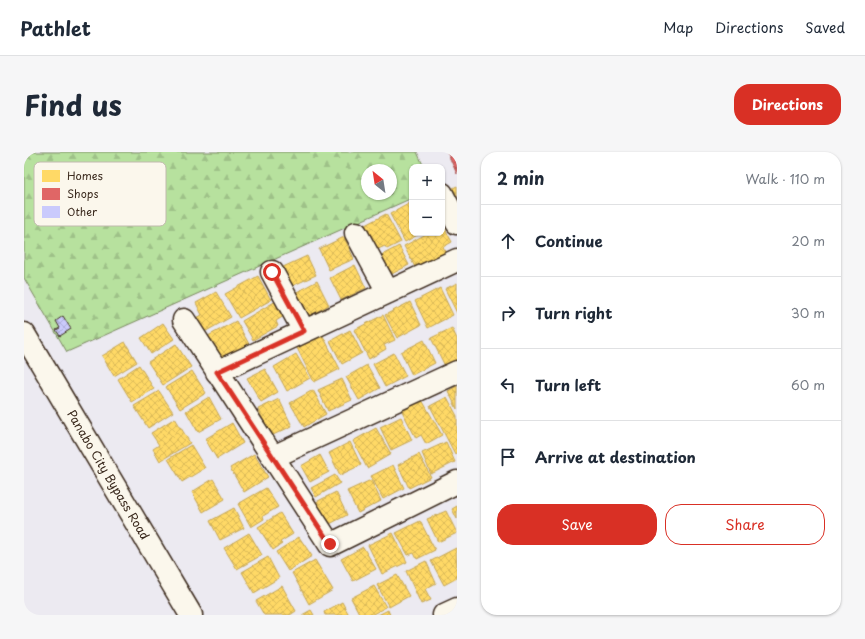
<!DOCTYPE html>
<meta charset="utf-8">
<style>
:root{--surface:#fff;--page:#f6f6f7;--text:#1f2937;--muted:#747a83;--line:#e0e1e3;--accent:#d93025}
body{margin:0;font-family:"Playpen Sans",sans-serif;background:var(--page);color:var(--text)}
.controls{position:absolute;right:12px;top:12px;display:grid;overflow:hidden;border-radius:8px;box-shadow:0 1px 3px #0004}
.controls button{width:36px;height:36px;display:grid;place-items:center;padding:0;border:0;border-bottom:1px solid var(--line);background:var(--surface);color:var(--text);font:20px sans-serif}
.compass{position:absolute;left:337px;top:12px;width:36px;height:36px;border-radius:50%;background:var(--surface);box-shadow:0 1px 3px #0004;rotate:330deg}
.stop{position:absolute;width:12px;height:12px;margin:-9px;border:3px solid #d93025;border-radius:50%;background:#fff}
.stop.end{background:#d93025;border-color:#fff;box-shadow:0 1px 4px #0008}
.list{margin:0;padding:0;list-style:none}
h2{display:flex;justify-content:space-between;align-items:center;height:52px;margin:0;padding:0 16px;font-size:17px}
h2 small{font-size:13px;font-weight:400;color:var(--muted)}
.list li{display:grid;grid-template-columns:26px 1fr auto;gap:12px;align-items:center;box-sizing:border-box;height:72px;padding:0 16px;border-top:1px solid var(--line)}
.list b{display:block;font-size:15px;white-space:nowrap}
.list em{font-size:13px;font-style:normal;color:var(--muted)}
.actions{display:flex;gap:8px;padding:12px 16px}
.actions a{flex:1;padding:9px 0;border:1px solid var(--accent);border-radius:16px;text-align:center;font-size:14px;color:var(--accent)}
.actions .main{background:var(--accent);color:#fff}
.icon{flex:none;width:22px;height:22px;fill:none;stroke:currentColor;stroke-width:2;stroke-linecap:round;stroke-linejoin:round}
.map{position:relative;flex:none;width:433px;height:463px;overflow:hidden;border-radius:16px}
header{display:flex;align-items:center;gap:24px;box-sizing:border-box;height:56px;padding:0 20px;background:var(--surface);border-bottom:1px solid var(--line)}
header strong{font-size:19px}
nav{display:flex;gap:22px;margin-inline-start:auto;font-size:14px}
.intro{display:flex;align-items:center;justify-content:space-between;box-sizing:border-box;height:96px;padding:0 24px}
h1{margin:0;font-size:28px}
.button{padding:10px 18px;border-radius:16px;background:var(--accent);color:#fff;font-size:14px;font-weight:700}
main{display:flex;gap:24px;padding:0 24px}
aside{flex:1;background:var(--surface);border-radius:16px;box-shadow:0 1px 3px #0004}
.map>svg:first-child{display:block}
.forest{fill:url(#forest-firs);stroke:#79865e;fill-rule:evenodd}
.homes{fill:url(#homes-cross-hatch);stroke:#c4a450}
.shops{fill:url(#shops-cross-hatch);stroke:#ae5450}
.building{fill:url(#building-cross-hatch);stroke:#3b2a1e}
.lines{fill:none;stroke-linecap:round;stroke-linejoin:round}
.street-casing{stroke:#3b2a1e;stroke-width:25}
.secondary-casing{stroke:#3b2a1e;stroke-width:25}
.street{stroke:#fbf7ec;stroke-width:22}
.secondary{stroke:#fbf7ec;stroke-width:22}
.route{stroke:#d93025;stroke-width:5}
.labels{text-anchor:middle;stroke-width:4;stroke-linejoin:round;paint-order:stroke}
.street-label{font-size:12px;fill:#3b2a1e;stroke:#fbf7ec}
.key{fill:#fbf7ec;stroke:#c1baae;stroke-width:1}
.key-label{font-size:11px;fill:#3b2a1e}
</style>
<header>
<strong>Pathlet</strong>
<nav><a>Map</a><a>Directions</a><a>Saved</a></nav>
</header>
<div class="intro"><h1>Find us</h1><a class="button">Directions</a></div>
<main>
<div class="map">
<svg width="433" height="463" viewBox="0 0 433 463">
<defs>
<pattern id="forest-firs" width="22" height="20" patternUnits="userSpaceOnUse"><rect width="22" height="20" fill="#b7e19e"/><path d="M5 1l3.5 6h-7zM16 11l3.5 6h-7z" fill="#9ec188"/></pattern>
<pattern id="homes-cross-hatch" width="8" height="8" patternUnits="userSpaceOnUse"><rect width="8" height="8" fill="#ffd966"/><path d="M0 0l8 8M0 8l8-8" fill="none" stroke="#dbba58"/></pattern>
<pattern id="shops-cross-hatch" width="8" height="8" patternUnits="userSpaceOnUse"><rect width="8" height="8" fill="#e06666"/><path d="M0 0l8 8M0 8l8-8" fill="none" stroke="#b75453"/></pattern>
<pattern id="building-cross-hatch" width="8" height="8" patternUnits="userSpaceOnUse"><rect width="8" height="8" fill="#cacafc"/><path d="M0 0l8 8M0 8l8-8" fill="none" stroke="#aeaed8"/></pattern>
</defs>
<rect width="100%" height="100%" fill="#eceaf1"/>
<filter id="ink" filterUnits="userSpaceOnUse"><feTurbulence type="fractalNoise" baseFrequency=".025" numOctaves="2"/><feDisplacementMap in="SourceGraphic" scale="8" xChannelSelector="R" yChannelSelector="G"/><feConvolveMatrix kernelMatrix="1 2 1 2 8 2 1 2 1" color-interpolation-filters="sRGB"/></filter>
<g filter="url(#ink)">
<path class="forest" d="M0,0h393l7,15h-12v31l-345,154 -43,-74zM343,18h24v24h-24z"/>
<path class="homes" d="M433,34v27l-12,-21z
M388,50v31h9l-16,9 -15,-28z
M362,62l15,28 -14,7 -2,-3 -9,4 -13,-24z
M419,73l9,17 -9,5 4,6 -31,16 -12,-23 24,-13h14z
M320,85l10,22 -25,11 -10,-21z
M375,94l10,19 -21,11 -10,-19z
M283,104l9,19 -24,11 -9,-19z
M331,113l11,23 -25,12 -11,-22z
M234,124l13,24 -32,18 -14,-24z
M293,129l12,24 -24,13 -12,-24z
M433,131v30l-12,-24z
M416,136l13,27 -25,13 -13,-27z
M192,140l15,25 -30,17 -8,-14 9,-5 -6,-12z
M252,149l8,15 -8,5 2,5 -25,14 -11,-19z
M386,150l11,23 -24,13 -12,-23z
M359,163l12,25 -11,5 2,4 -17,10 -15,-29z
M212,169l13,23 -28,15 -13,-23z
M139,171l11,16 -23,15 -10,-16z
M428,176l5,11v23l-11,6 -15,-30z
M326,178l12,23 -20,11 -12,-23z
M299,184l17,33 -26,13 -17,-34z
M400,188l11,23 -23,12 -11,-23z
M101,190l12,20 -23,14 -12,-20z
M152,192l15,23 -28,18 -15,-23z
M370,201l12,23 -21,11 -12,-23z
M272,202l14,24 -23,13 -13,-24z
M115,213l15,24 -22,13 -14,-23z
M343,213l13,23 -21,12 -13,-23z
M241,217l13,23 -17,10 -14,-24z
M168,219l14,22 -26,16 -14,-22z
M318,227l10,21 -24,11 -10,-21z
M433,234v23l-9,-18z
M289,238l13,24 -22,13 -14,-24z
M135,239l14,21 -25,16 -14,-22z
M185,245l12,22 -23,13 -12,-21z
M423,245l10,19v36l-2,2 -25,-48z
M255,247l13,27 -21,10 -13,-27z
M398,248l20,35 -16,9 -5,-9 -5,3 -14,-27z
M377,265l11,23 -21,10 -11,-23z
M151,266l15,25 -30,18 -7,-12 6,-4 -8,-12z
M208,271l11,20 -26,16 -12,-20z
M352,276l15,26 -24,14 -14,-27z
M326,290l11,23 -21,10 -11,-22z
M422,290l9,20 -24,12 -9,-21z
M167,293l14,23 -23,14 -14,-23z
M230,302l14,23 -24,15 -14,-24z
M395,302l12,23 -22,11 -11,-23z
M296,303l9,17 -19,10 -9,-16z
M369,313l11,23 -21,11 -12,-23z
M311,323l5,8 -24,14 -5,-9z
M189,327l12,20 -22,13 -11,-20z
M347,328l10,21 -23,12 -11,-22z
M242,336l12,19 -15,9 1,3 -13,8 -13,-23z
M312,340l11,23 -23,12 -12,-23z
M433,354v13l-5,-10z
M210,356l10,20 -24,12 -10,-19z
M422,359l11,22 -19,9 -11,-23z
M256,361l13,21 -13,8 2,2 -9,6 -15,-23z
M396,369l15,29 -18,9 -3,-6 -6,2 -12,-22z
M225,381l13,22 -25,14 -13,-21z
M369,381l14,29 -25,12 -14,-29z
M275,385l13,19 -24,15 -12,-19z
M339,395l13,22 -23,12 -12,-22z
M432,396l1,30 -13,7 -13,-24z
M244,405l11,21 -25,15 -12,-21z
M291,408l18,30 -24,14 -17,-31z
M402,409l10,22 -11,6 6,11 -10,4 -15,-33z
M373,423l12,21 -20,11 -12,-22z
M258,434l14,25 -6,4h-26l-8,-14z
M350,434l12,21 -15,8h-11l-9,-17z
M318,450l7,13h-24l-1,-3z
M287,458l3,5h-12z
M364,458l2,5h-12z"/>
<path class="shops" d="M423,0h10v22z"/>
<path class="building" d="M39,164l8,13 -11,7 -4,-6 4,-2 -4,-7z"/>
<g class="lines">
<g class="street-casing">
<path id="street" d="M418,42l15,29
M332,81l32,59
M248,120l32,59
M160,168l146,225 127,-63
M193,220l240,-112
M249,305l184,-85
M420,463l13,-6"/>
</g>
<g class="secondary-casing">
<g id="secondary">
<path id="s1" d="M0,182l167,281"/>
</g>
</g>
<use href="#street" class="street"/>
<use href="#secondary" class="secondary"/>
</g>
</g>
<g class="lines" filter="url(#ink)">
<path class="route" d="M248,120l32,59 -87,41 113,172"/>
</g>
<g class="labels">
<g class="street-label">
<text dy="4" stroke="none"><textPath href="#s1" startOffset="164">Panabo City Bypass Road</textPath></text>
</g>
</g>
<rect x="10" y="10" width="132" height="64" rx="6" class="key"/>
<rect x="18" y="18" width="18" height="12" fill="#ffd966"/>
<rect x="18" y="36" width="18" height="12" fill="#e06666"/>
<rect x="18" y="54" width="18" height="12" fill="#cacafc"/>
<g class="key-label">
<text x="43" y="28">Homes</text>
<text x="43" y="46">Shops</text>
<text x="43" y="64">Other</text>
</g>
</svg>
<div class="controls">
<button>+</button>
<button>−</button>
</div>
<svg class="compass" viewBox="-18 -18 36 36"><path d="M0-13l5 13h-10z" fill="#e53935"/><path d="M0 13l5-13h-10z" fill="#747a83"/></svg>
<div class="stop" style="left:248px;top:120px"></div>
<div class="stop end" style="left:306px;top:392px"></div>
</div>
<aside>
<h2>2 min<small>Walk · 110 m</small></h2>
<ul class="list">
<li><svg class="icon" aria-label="ahead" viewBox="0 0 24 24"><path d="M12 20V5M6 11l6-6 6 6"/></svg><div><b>Continue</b></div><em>20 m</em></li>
<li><svg class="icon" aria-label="right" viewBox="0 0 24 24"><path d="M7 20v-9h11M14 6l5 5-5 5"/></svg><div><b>Turn right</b></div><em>30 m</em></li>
<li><svg class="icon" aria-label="left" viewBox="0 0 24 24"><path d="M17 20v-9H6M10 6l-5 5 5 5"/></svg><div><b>Turn left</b></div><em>60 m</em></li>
<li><svg class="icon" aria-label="arrive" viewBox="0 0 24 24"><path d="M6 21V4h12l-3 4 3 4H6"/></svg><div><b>Arrive at destination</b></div></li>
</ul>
<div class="actions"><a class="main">Save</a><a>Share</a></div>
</aside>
</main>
